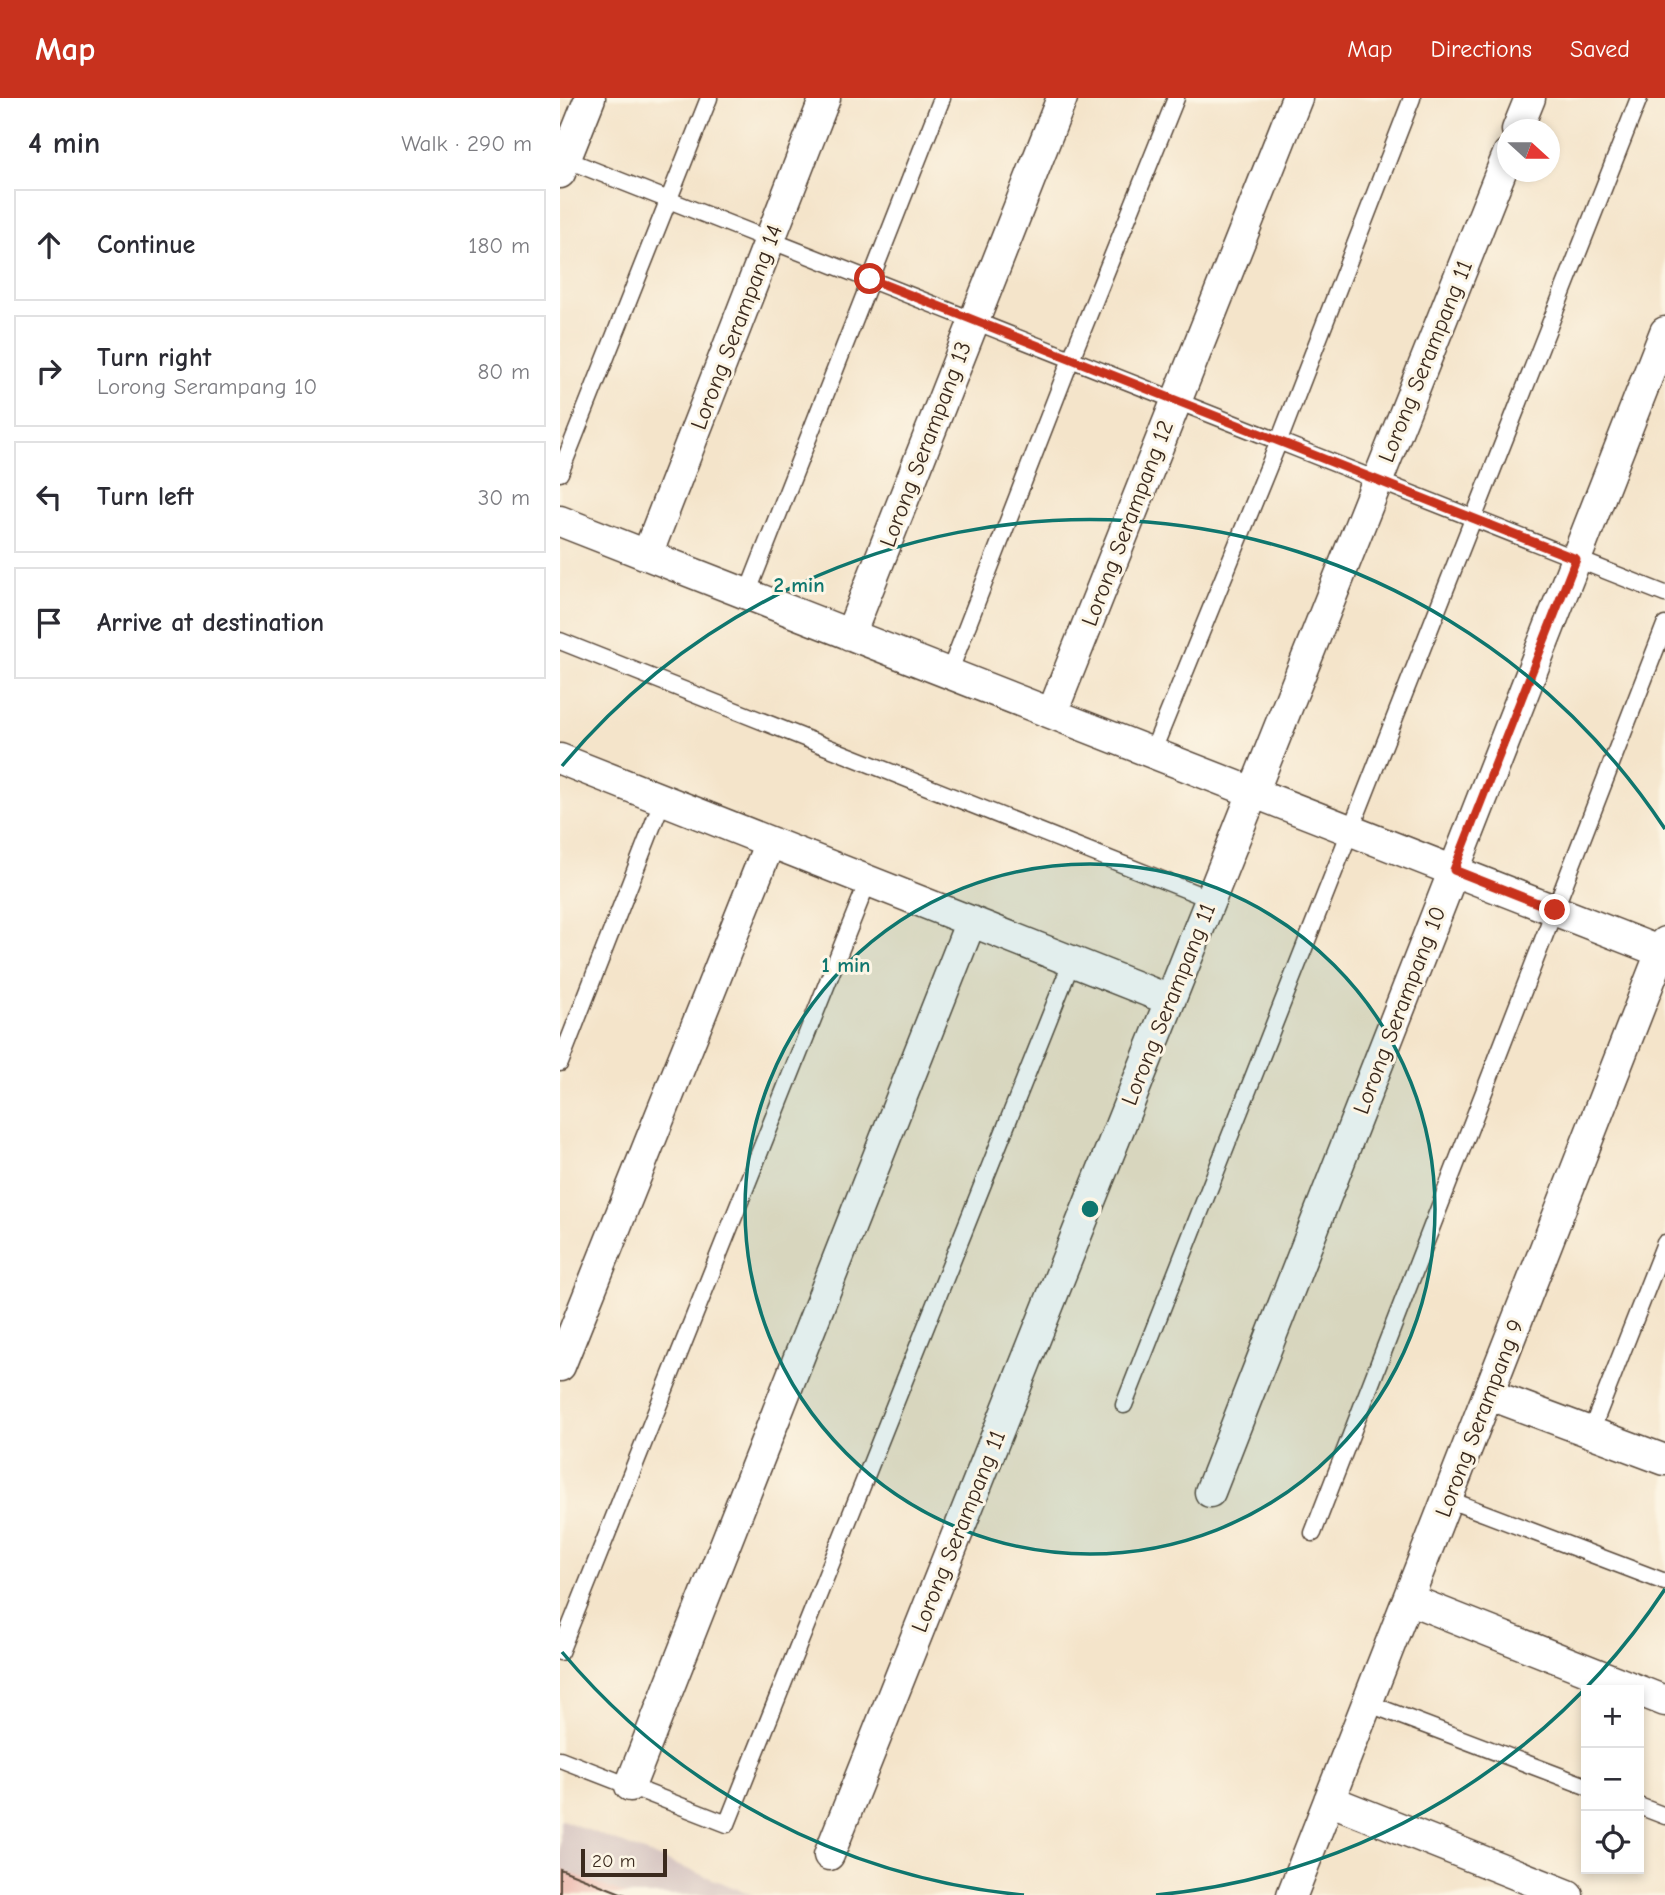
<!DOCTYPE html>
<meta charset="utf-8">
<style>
:root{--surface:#fff;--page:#f2f2f3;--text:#2b2b33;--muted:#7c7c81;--line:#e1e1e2;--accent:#c8321e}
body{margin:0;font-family:"Comic Neue",sans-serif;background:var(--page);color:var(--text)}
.controls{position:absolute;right:21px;bottom:21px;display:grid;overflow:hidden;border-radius:0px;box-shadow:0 4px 10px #0003}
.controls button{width:63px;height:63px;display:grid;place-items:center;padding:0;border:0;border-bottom:2px solid var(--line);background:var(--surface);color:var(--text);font:35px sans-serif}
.compass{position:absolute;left:937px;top:21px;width:63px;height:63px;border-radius:50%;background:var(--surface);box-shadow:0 4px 10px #0003;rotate:111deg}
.scale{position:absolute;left:21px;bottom:18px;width:86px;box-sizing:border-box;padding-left:7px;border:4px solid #3b2a1e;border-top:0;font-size:19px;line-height:24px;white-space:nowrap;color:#3b2a1e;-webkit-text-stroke:5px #fcf5e5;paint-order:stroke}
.stop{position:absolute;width:21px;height:21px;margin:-16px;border:5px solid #c8321e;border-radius:50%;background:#fff}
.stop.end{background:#c8321e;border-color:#fff;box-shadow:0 2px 7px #0008}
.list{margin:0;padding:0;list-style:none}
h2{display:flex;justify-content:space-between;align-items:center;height:91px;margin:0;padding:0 28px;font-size:30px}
h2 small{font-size:23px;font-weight:400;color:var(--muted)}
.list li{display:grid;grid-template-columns:46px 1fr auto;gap:21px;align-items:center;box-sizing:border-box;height:112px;margin:0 14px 14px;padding:0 14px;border:2px solid var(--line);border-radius:0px}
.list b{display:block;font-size:26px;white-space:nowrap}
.list p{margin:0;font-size:23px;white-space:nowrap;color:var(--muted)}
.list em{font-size:23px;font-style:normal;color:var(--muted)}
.icon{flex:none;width:38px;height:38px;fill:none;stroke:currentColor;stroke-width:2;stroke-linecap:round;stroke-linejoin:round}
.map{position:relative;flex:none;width:1105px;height:1797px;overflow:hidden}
header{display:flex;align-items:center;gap:42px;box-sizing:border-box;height:98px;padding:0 35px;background:var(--accent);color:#fff}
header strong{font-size:33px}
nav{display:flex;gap:38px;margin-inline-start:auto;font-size:24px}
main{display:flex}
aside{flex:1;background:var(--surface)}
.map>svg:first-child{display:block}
.industrial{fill:#d1bfbd}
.building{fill:#eaada4}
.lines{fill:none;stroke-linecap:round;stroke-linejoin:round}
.lane-casing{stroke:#574638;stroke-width:19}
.street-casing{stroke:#574638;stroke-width:33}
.lane{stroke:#fff;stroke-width:16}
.street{stroke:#fff;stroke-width:30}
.route{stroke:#c8321e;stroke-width:9}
.ring{fill:none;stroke:#0f766e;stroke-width:3.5}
.labels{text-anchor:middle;stroke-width:6;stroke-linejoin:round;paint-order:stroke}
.street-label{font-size:23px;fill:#3b2a1e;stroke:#fcf5e5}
.centre{fill:#0f766e;stroke:#fcf5e5;stroke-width:3.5}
.ring-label{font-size:21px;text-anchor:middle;font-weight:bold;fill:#0f766e;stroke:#fcf5e5;stroke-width:6;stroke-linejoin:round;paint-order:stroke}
</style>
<header>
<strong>Map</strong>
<nav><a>Map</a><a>Directions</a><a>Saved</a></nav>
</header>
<main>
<aside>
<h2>4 min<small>Walk · 290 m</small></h2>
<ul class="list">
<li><svg class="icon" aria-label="ahead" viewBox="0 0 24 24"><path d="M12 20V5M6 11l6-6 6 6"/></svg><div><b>Continue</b></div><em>180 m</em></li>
<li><svg class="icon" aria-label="right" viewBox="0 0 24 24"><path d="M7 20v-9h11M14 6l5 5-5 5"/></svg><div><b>Turn right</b><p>Lorong Serampang 10</p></div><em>80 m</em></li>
<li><svg class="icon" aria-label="left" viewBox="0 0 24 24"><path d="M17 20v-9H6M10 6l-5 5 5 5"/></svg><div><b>Turn left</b></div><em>30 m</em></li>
<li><svg class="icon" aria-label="arrive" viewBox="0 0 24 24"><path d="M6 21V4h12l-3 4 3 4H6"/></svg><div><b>Arrive at destination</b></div></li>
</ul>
</aside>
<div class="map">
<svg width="1105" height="1797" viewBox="0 0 1105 1797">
<rect width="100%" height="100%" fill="#fcf5e5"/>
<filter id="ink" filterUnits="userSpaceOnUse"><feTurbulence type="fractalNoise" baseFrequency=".0143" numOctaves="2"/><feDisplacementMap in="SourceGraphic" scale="14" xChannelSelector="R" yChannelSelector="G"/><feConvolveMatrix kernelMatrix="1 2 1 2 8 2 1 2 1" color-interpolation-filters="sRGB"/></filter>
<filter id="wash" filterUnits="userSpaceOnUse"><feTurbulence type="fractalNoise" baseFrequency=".00686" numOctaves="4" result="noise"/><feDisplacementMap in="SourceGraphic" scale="28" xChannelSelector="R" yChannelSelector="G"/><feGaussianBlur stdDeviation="1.57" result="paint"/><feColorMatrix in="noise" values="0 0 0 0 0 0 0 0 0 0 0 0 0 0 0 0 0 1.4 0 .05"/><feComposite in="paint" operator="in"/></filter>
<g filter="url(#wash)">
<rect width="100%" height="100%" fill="#f4e4ca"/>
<path class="industrial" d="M0,1721l193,76h-193z"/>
<g id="blocks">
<path class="building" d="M0,1771l66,26h-66z"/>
</g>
</g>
<g filter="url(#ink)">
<use href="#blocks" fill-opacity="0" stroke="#574638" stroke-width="2"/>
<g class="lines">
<g class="lane-casing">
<path id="lane" d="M5,61l1100,435
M0,375l149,-375
M187,496l195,-496
M0,543l650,258
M389,575l122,-314 105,-261
M592,655l127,-312 133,-343
M0,965l103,-264
M564,1307l515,-1307
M1031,1333l74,-188
M887,1401l218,83
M753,1435l352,-908
M0,1554l308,-771
M807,1605l219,83
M0,1661l167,65 345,-863
M1079,1708l26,10"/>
</g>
<g class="street-casing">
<path id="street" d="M957,32l13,-32
M0,75l30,-75
M0,423l1101,431
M87,457l178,-457
M290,537l212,-537
M492,615l245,-615
M0,661l610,241
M0,1268l210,-524
M928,1296l177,66
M650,1394l455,-1160
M848,1501l257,102
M70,1688l341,-865
M769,1702l239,95
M269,1757l679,-1701
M732,1797l373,-953"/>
</g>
<use href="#lane" class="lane"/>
<use href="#street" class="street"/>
</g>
</g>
<g class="lines" filter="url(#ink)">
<path class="route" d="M310,181l706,280 -122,311 101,40"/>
</g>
<circle cx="530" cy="1111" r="345" fill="#0f766e" fill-opacity=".12"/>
<g class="ring">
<circle cx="530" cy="1111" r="345"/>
<path d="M1105 1491A689 689 0 0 1 596 1797M464 1797A689 689 0 0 1 2 1554M2 668A689 689 0 0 1 1105 731"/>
</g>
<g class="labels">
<g class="street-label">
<text transform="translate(176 229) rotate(-69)" y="8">Lorong Serampang 14</text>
<text transform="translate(865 263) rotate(-68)" y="8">Lorong Serampang 11</text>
<text transform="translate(365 346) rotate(-69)" y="8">Lorong Serampang 13</text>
<text transform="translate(567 425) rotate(-69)" y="8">Lorong Serampang 12</text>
<text transform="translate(608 906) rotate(-68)" y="8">Lorong Serampang 11</text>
<text transform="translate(839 912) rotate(-69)" y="8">Lorong Serampang 10</text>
<text transform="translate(919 1320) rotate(-69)" y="8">Lorong Serampang 9</text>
<text transform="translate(398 1433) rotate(-68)" y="8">Lorong Serampang 11</text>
</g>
</g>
<circle cx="530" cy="1111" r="10" class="centre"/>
<g class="ring-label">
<text x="239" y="494">2 min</text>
<text x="286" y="874">1 min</text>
</g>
</svg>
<div class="controls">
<button>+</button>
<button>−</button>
<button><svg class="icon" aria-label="locate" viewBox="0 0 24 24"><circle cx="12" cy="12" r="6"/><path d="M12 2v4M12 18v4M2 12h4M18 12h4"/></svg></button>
</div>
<svg class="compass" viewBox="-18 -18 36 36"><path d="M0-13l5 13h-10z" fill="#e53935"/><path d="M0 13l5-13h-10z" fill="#7c7c81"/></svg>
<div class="scale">20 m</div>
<div class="stop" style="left:310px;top:181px"></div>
<div class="stop end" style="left:995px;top:812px"></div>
</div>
</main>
